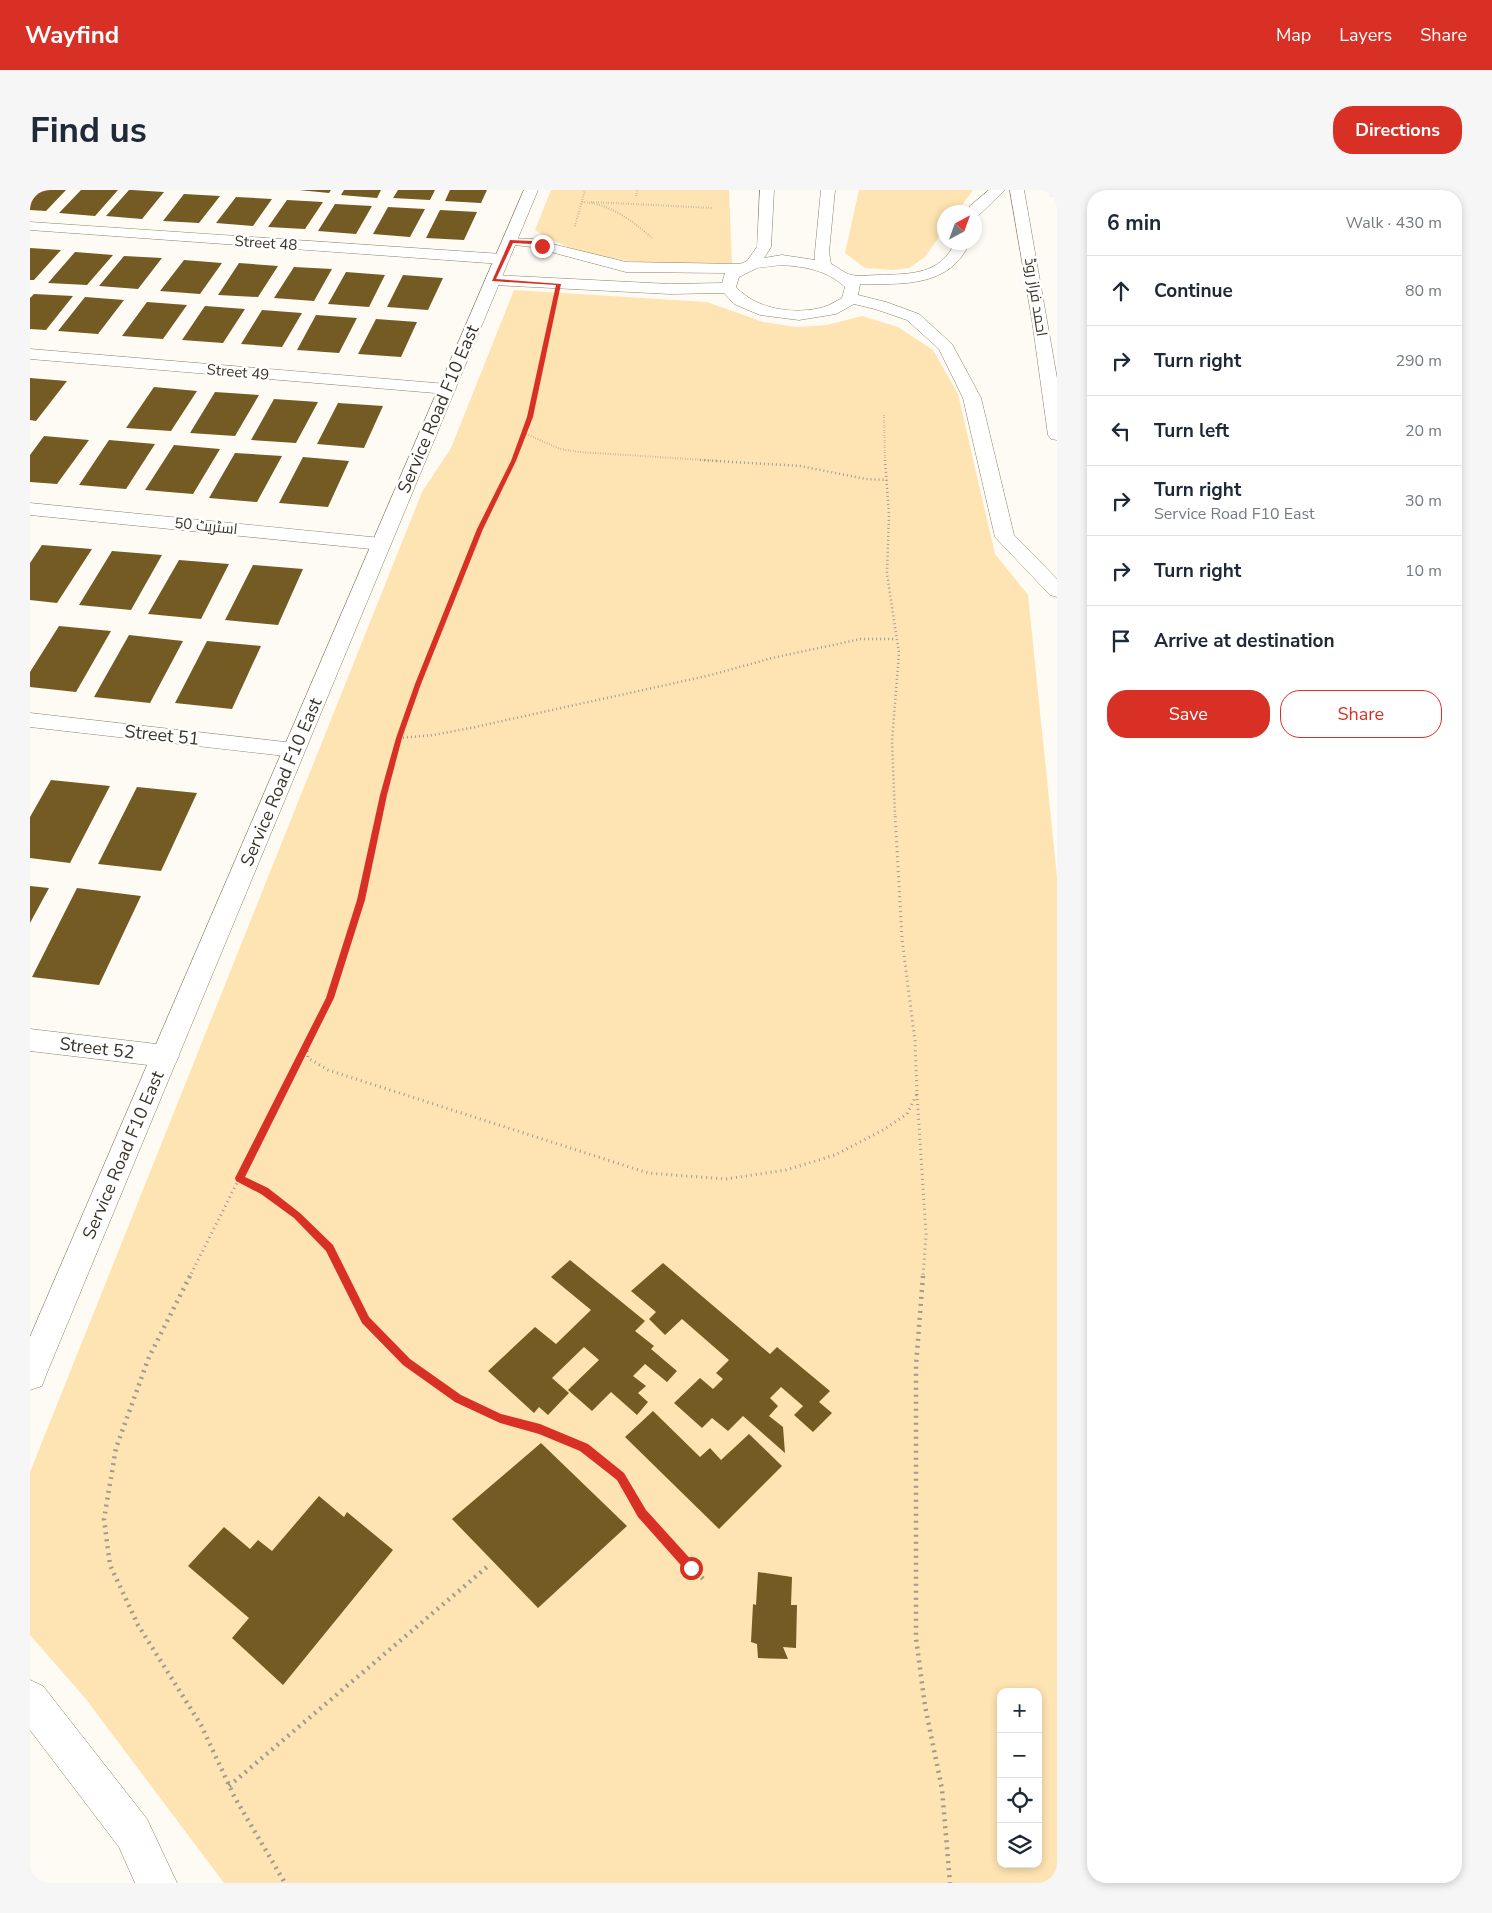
<!DOCTYPE html>
<meta charset="utf-8">
<style>
:root{--surface:#fff;--page:#f6f6f7;--text:#1f2937;--muted:#747a83;--line:#e0e1e3;--accent:#d93025}
body{margin:0;font-family:"Nunito Sans",Cairo,sans-serif;background:var(--page);color:var(--text)}
.controls{position:absolute;right:15px;bottom:15px;display:grid;overflow:hidden;border-radius:10px;box-shadow:0 2px 8px #0003}
.controls button{width:45px;height:45px;display:grid;place-items:center;padding:0;border:0;border-bottom:1px solid var(--line);background:var(--surface);color:var(--text);font:25px sans-serif}
.compass{position:absolute;left:907px;top:15px;width:45px;height:45px;border-radius:50%;background:var(--surface);box-shadow:0 2px 8px #0003;rotate:41deg}
.stop{position:absolute;width:15px;height:15px;margin:-11px;border:4px solid #d93025;border-radius:50%;background:#fff}
.stop.end{background:#d93025;border-color:#fff;box-shadow:0 1px 5px #0008}
.list{margin:0;padding:0;list-style:none}
h2{display:flex;justify-content:space-between;align-items:center;height:65px;margin:0;padding:0 20px;font-size:21px}
h2 small{font-size:16px;font-weight:400;color:var(--muted)}
.list li{display:grid;grid-template-columns:32px 1fr auto;gap:15px;align-items:center;box-sizing:border-box;height:70px;padding:0 20px;border-top:1px solid var(--line)}
.list b{display:block;font-size:19px;white-space:nowrap}
.list p{margin:0;font-size:16px;white-space:nowrap;color:var(--muted)}
.list em{font-size:16px;font-style:normal;color:var(--muted)}
.actions{display:flex;gap:10px;padding:15px 20px}
.actions a{flex:1;padding:11px 0;border:1px solid var(--accent);border-radius:20px;text-align:center;font-size:18px;color:var(--accent)}
.actions .main{background:var(--accent);color:#fff}
.icon{flex:none;width:28px;height:28px;fill:none;stroke:currentColor;stroke-width:2;stroke-linecap:round;stroke-linejoin:round}
.map{position:relative;flex:none;width:1027px;height:1693px;overflow:hidden;border-radius:20px}
header{display:flex;align-items:center;gap:30px;box-sizing:border-box;height:70px;padding:0 25px;background:var(--accent);color:#fff}
header strong{font-size:24px}
nav{display:flex;gap:28px;margin-inline-start:auto;font-size:18px}
.intro{display:flex;align-items:center;justify-content:space-between;box-sizing:border-box;height:120px;padding:0 30px}
h1{margin:0;font-size:35px}
.button{padding:12px 22px;border-radius:20px;background:var(--accent);color:#fff;font-size:18px;font-weight:700}
main{display:flex;gap:30px;padding:0 30px}
aside{flex:1;background:var(--surface);border-radius:20px;box-shadow:0 2px 8px #0003}
.map>svg:first-child{display:block}
.green{fill:#fee4b2;fill-rule:evenodd}
.building{fill:#745a23}
.lines{fill:none;stroke-linecap:round;stroke-linejoin:round}
.street-casing{stroke:#8f8064;stroke-width:1}
.secondary-casing{stroke:#8f8064;stroke-width:1}
.primary-casing{stroke:#8f8064;stroke-width:1}
.path-far3{stroke:#9f9a92;stroke-width:2;stroke-dasharray:0.5 2;stroke-linecap:butt}
.path-far2{stroke:#9f9a92;stroke-width:2.5;stroke-dasharray:1 3;stroke-linecap:butt}
.path-far1{stroke:#9f9a92;stroke-width:3;stroke-dasharray:1 4;stroke-linecap:butt}
.path{stroke:#9f9a92;stroke-width:4.5;stroke-dasharray:2 5;stroke-linecap:butt}
.street{fill:#fff;fill-rule:evenodd}
.secondary{fill:#fff;fill-rule:evenodd}
.primary{fill:#fff;fill-rule:evenodd}
.route{fill:#d93025}
.labels{text-anchor:middle;stroke-width:5;stroke-linejoin:round;paint-order:stroke}
.far-street-label{font-size:15px;fill:#3b3529;stroke:#fff}
.street-label{font-size:18px;fill:#3b3529;stroke:#fff}
</style>
<header>
<strong>Wayfind</strong>
<nav><a>Map</a><a>Layers</a><a>Share</a></nav>
</header>
<div class="intro"><h1>Find us</h1><a class="button">Directions</a></div>
<main>
<div class="map">
<svg width="1027" height="1693" viewBox="0 0 1027 1693">
<rect width="100%" height="100%" fill="#fefbf5"/>
<path class="green" d="M521,0h178l3,73c-66,1 -139,5 -197,-33z
M829,0h114l-16,22h-13v18l-19,27 -16,11 -16,2 -28,-2 -20,-15z
M484,100l193,12 56,20 33,5 31,-2 35,-9 36,11 35,23 25,44 37,160 33,41 29,282v1006h-833l-139,-185 -55,-63v-163l392,-980 29,-44zM971,1502h37v172h-37z"/>
<path class="building" d="M0,0h36l-20,21 -16,-1z
M51,0h37l-23,26 -36,-3z
M99,0h3l32,2 -22,27 -36,-3z
M269,0h32l-2,3z
M314,0h37l-4,8 -36,-3z
M368,0h37l-5,10 -37,-2z
M420,0h37l-6,13 -36,-2z
M154,4l36,2 -21,27 -36,-2z
M206,7l36,2 -19,27 -37,-3z
M257,10l36,2 -18,27 -37,-2z
M305,14l37,2 -16,28 -38,-3z
M358,17l37,2 -15,28 -37,-3z
M410,20l37,2 -13,28 -38,-2z
M0,58l31,2 -27,30h-4z
M45,62l38,3 -26,30 -39,-2z
M94,66l38,2 -24,31 -39,-3z
M154,70l38,3 -22,31 -40,-3z
M209,73l39,3 -20,31 -40,-2z
M264,77l38,2 -18,32 -40,-3z
M316,82l39,3 -16,32 -41,-3z
M373,85l40,3 -15,32 -41,-3z
M4,104l39,2 -27,34 -16,-1v-31z
M55,107l39,3 -26,34 -40,-3z
M117,112l40,3 -24,34 -41,-3z
M175,116l40,3 -22,34 -41,-3z
M232,120l40,3 -20,34 -41,-3z
M286,125l41,3 -18,35 -42,-3z
M346,129l41,3 -16,35 -43,-3z
M0,188l37,3 -31,40 -6,-1z
M124,197l43,4 -26,40 -45,-3z
M185,202l44,3 -24,41 -45,-3z
M244,209l44,3 -22,41 -45,-3z
M308,213l45,3 -19,42 -47,-4z
M14,246l45,4 -32,44 -27,-2v-27z
M79,250l46,4 -29,45 -47,-4z
M144,255l46,4 -27,45 -48,-4z
M205,263l47,3 -25,46 -48,-4z
M273,267l46,4 -21,46 -49,-4z
M12,355l50,4 -35,54 -27,-3v-37z
M82,361l50,4 -31,55 -52,-5z
M149,370l50,4 -28,55 -53,-5z
M223,375l50,4 -25,56 -53,-5z
M29,436l52,5 -35,61 -46,-5v-15z
M99,445l54,6 -33,62 -56,-6z
M177,451l54,5 -29,63 -57,-6z
M21,590l59,6 -40,77 -40,-5v-41z
M107,597l60,6 -36,78 -63,-7z
M0,696l19,2 -19,35z
M47,698l64,8 -42,89 -67,-8z
M540,1070l75,61 -10,10 19,15 -3,3 26,22 -10,11 -22,-18 -12,12 13,10 -8,7 10,9 -11,13 -26,-23 -19,19 -24,-21 31,-30 -15,-13 -32,31 17,15 -21,22 -9,-8 -5,6 -46,-42 47,-44 21,17 35,-34 -40,-33z
M633,1073l107,91 7,-7 53,44 -11,11 13,11 -19,19 -19,-17 9,-9 -22,-19 -11,11 8,8 -9,10 14,11 2,26 -42,-37 -15,15 -16,-13 -10,10 -28,-25 26,-25 13,11 10,-10 -7,-6 13,-13 -47,-41 -17,16 -16,-16 7,-7 -25,-21z
M623,1221l47,46 10,-9 11,12 28,-26 33,32 -63,63 -94,-92z
M511,1253l86,83 -89,82 -86,-89z
M289,1306l25,21 3,-5 46,38 -110,135 -51,-47 17,-20 -61,-52 36,-39 26,22 8,-9 14,11z
M728,1382l34,5 -1,28h6l-1,43 -13,-1 5,12 -30,-1 -1,-14 -6,-2 2,-38 3,1z"/>
<g class="lines">
<g class="street-casing">
<path id="street" d="M0,32l472,32 5,2 3,3 -3,3 -5,2 -472,-34z
M0,159l417,35 6,1 3,4 -3,4 -6,1 -417,-35z
M0,313l351,35 7,2 3,4 -3,4 -7,2 -351,-35z
M0,523l264,30 8,2 3,5 -3,5 -8,2 -264,-30z
M0,839l135,16 10,3 4,8 -4,8 -10,3 -135,-16z"/>
</g>
<g class="secondary-casing">
<path id="secondary" d="M494,0h14l-492,1185 -4,11 -12,4v-53z
M0,1490l13,6 104,133 30,64h-42l-16,-36 -89,-117z"/>
</g>
<g class="primary-casing">
<path id="primary" d="M730,0h14l-3,57 -7,11 18,-3 33,5v-8l6,-62h14l-6,62 2,12c7,3 14,10 21,11 8,2 18,0 27,0 31,-1 62,0 76,-33h15c-20,46 -68,42 -110,42l-2,11 28,7 33,12 33,30 29,54 33,137 43,44v18l-7,-2 -55,-58 -32,-139 -24,-49 -32,-29 -32,-11 -21,-5 -18,10 -37,6 -39,-5 -26,-11 -10,-11 -54,1 -177,-9 -5,-2 -3,-3 3,-3 5,-2 177,9 52,-1 3,-10 -99,-1 -94,-25 -26,-3 -2,-3 2,-3 26,1 94,23 114,2 7,-3 10,-14zM752,75c25,2 44,5 63,22l-3,11c-6,3 -12,7 -18,9 -29,8 -67,3 -88,-20l3,-10 18,-9z
M959,0h16l-26,25 -5,1v-4h-7l3,-6z
M980,0h14l33,188v62l-6,-1 -3,-4 -16,-115z
M1019,0h8v7l-5,-1z"/>
</g>
<path class="path-far3" d="M606,6l1,-6
M552,12c29,2 49,18 70,36
M561,12l122,6
M545,36l10,-36
M854,225l1,46
M494,243l36,16 19,3 141,9
M483,271l17,-44 23,-106"/>
<path class="path-far2" d="M670,270l100,6 66,13 21,1
M855,270l4,54 -2,60 12,79 -7,88 3,74
M369,548l35,-3 41,-8 236,-52 61,-17 89,-19h35
M350,625l19,-77 19,-54 62,-155 34,-69"/>
<path class="path-far1" d="M350,623l-19,87 -31,98 -23,47 1,13 20,12 320,103 78,6 60,-9 49,-15 48,-25 24,-16 10,-20 -2,-53 -13,-102 -7,-126
M887,904l9,140 -3,44
M209,988l25,13 33,25 33,32 14,30
M159,1088l117,-232"/>
<path class="path" d="M160,1086l-41,81 -33,91 -12,71 6,46 28,60 63,100 34,73 50,85
M314,1086l21,44 42,42 51,36 42,20 40,11 44,18 36,30 22,37 63,67
M893,1086l-7,89v273l9,68 17,83 8,94
M199,1596l258,-219"/>
<use href="#street" class="street"/>
<use href="#secondary" class="secondary"/>
<use href="#primary" class="primary"/>
</g>
<path class="route" d="M480,50l22,1 12,5 -2,1 -10,-3 -19,-1 -17,36 65,5 -28,133 -17,44 -33,68 -62,155 -19,54 -15,57 -22,105 -31,98 -89,179 23,11 32,25 33,32 36,72 41,42 51,36 40,19 39,10 48,20 36,29 22,37 49,54 1,4 -1,4 -4,1 -4,-1 -49,-55 -21,-37 -37,-29 -41,-17 -39,-11 -45,-21 -52,-37 -41,-42 -36,-72 -32,-33 -33,-24 -25,-13 -1,-3 91,-180 31,-98 23,-105 16,-57 19,-54 62,-155 34,-68 16,-44 29,-132 -64,-4z"/>
<g class="labels">
<g class="far-street-label">
<text transform="translate(236 53) rotate(4)" y="5">Street 48</text>
<text transform="translate(1006 107) rotate(81)" y="5">احمد فراز روڈ</text>
<text transform="translate(208 182) rotate(5)" y="5">Street 49</text>
<text transform="translate(176 336) rotate(6)" y="5">اسٹریٹ 50</text>
</g>
<g class="street-label">
<text transform="translate(408 219) rotate(-67)" y="6">Service Road F10 East</text>
<text transform="translate(132 545) rotate(6)" y="6">Street 51</text>
<text transform="translate(251 592) rotate(-67)" y="6">Service Road F10 East</text>
<text transform="translate(67 858) rotate(7)" y="6">Street 52</text>
<text transform="translate(93 965) rotate(-67)" y="6">Service Road F10 East</text>
</g>
</g>
</svg>
<div class="controls">
<button>+</button>
<button>−</button>
<button><svg class="icon" aria-label="locate" viewBox="0 0 24 24"><circle cx="12" cy="12" r="6"/><path d="M12 2v4M12 18v4M2 12h4M18 12h4"/></svg></button>
<button><svg class="icon" aria-label="layers" viewBox="0 0 24 24"><path d="M12 4l9 5-9 5-9-5zM3 14l9 5 9-5"/></svg></button>
</div>
<svg class="compass" viewBox="-18 -18 36 36"><path d="M0-13l5 13h-10z" fill="#e53935"/><path d="M0 13l5-13h-10z" fill="#747a83"/></svg>
<div class="stop" style="left:661px;top:1378px"></div>
<div class="stop end" style="left:512px;top:56px"></div>
</div>
<aside>
<h2>6 min<small>Walk · 430 m</small></h2>
<ul class="list">
<li><svg class="icon" aria-label="ahead" viewBox="0 0 24 24"><path d="M12 20V5M6 11l6-6 6 6"/></svg><div><b>Continue</b></div><em>80 m</em></li>
<li><svg class="icon" aria-label="right" viewBox="0 0 24 24"><path d="M7 20v-9h11M14 6l5 5-5 5"/></svg><div><b>Turn right</b></div><em>290 m</em></li>
<li><svg class="icon" aria-label="left" viewBox="0 0 24 24"><path d="M17 20v-9H6M10 6l-5 5 5 5"/></svg><div><b>Turn left</b></div><em>20 m</em></li>
<li><svg class="icon" aria-label="right" viewBox="0 0 24 24"><path d="M7 20v-9h11M14 6l5 5-5 5"/></svg><div><b>Turn right</b><p>Service Road F10 East</p></div><em>30 m</em></li>
<li><svg class="icon" aria-label="right" viewBox="0 0 24 24"><path d="M7 20v-9h11M14 6l5 5-5 5"/></svg><div><b>Turn right</b></div><em>10 m</em></li>
<li><svg class="icon" aria-label="arrive" viewBox="0 0 24 24"><path d="M6 21V4h12l-3 4 3 4H6"/></svg><div><b>Arrive at destination</b></div></li>
</ul>
<div class="actions"><a class="main">Save</a><a>Share</a></div>
</aside>
</main>
